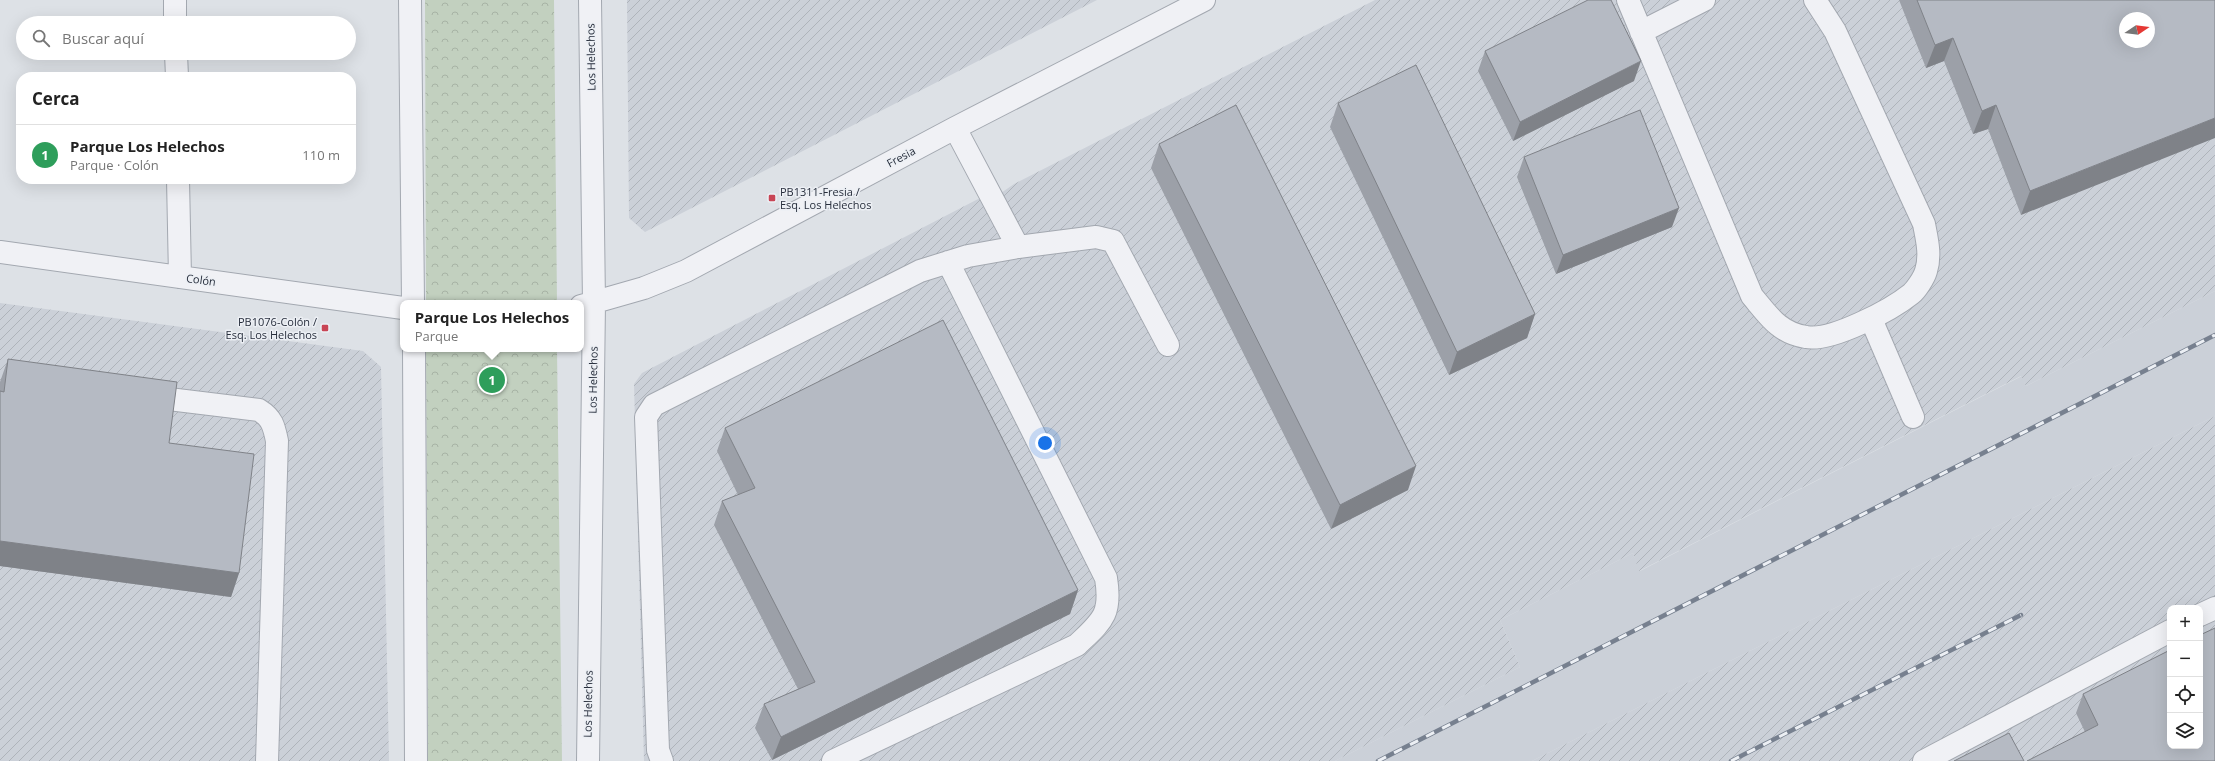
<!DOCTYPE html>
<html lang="es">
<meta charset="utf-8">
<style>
:root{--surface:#fff;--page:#f6f6f6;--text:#222;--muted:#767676;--line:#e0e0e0;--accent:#c84555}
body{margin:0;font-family:"Open Sans",sans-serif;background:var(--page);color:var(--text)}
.controls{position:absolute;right:12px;bottom:12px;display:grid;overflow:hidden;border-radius:8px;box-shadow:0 4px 16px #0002}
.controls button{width:36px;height:36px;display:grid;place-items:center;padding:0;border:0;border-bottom:1px solid var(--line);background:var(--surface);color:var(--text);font:20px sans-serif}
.compass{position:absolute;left:2119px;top:12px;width:36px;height:36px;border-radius:50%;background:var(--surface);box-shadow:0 4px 16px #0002;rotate:77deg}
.you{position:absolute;left:1045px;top:443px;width:14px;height:14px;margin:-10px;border:3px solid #fff;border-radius:50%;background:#1a73e8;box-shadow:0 0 0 6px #1a73e833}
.badge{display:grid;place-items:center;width:26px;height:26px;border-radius:50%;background:var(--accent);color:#fff;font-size:13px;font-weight:700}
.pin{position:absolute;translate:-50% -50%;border:2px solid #fff;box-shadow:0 1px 4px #0006}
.popup{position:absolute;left:400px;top:300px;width:184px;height:52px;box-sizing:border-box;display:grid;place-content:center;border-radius:8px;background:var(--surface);filter:drop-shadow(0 1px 3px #0005);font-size:13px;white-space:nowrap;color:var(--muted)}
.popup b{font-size:15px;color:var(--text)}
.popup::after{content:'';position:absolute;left:50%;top:100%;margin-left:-8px;border:8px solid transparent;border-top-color:var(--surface)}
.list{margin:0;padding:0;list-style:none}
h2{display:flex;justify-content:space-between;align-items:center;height:52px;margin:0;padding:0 16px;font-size:17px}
h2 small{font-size:13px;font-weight:400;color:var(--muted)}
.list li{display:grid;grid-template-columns:26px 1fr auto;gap:12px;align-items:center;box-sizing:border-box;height:60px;padding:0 16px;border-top:1px solid var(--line)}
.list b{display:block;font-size:15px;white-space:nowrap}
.list p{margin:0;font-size:13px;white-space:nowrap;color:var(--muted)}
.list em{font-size:13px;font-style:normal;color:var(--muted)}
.icon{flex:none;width:22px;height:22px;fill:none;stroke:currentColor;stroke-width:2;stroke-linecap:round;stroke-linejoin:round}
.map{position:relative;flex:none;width:2215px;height:761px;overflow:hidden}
.search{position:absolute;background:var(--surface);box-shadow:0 4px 16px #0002;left:16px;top:16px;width:340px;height:44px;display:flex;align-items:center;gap:10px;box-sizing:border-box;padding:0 14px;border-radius:22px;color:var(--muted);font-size:15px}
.panel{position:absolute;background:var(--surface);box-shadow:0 4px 16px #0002;left:16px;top:72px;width:340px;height:112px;border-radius:16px}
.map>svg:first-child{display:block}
.built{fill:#cbd0d8}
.industrial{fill:url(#industrial-furrows);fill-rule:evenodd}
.park{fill:url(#park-crowns)}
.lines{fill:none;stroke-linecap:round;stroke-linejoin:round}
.minor-casing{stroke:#a3a8b0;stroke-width:24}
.minor{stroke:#f0f1f5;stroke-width:22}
.rail-casing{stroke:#77808f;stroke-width:4.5}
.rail{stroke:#eceff4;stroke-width:3;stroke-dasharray:9;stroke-linecap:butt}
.wall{fill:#9ca0a8}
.shaded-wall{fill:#7f8288}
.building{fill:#b5bac3;stroke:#7f8288;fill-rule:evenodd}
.poi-dot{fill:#c84555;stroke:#eceff4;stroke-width:1.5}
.labels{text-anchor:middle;stroke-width:3;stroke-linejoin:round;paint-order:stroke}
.street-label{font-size:11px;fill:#272e3c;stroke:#eceff4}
.poi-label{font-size:11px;fill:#272e3c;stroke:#eceff4;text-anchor:start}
</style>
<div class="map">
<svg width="2215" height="761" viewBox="0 0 2215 761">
<defs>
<pattern id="industrial-furrows" width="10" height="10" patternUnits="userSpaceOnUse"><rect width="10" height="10" fill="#cbd0d8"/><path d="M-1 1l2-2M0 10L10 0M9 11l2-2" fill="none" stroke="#aeb3ba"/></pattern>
<pattern id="park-crowns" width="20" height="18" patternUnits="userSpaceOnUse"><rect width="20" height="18" fill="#c2d0bf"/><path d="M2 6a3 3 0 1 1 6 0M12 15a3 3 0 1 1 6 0" fill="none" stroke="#a7b3a5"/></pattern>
</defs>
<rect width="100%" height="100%" fill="#dde1e6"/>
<path class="built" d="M2215,291v125l-683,345h-197l185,-94 -20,-47 133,-67 7,18 382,-195 4,10z"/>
<path class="industrial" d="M627,0h470l-452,232 -16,-14z
M1375,0h840v291l-189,95 -5,-10 -382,195 -6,-18 -133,67 20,47 -185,94h-691l-10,-377 8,-11 338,-175 21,-5 13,-9zM2125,18h24v24h-24z
M0,303l363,48 18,16 8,394h-389z
M2215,416v345h-683zM2170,608h30v138h-30z"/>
<path class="park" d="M425,0h129l3,303h-131z
M426,349h131l5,412h-134z"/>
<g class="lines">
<g class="minor-casing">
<path id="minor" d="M175,0v23
M410,0l3,303
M1628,0l124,296c16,19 27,37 54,41 25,5 85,-27 105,-43 5,-4 13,-16 15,-23 5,-16 1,-31 -2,-47l-89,-193 -20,-31
M1641,32l63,-32
M176,53l1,24
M955,128l63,119
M178,179l2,98
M0,252l403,56
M581,306l63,-18 42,-17 269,-143 249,-128
M1871,319l42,98
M414,349l2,412
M144,396l115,14c13,8 15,16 18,31l-10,320
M2200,615l15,-7
M588,761l6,-458 -4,-303
M662,761l-4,-11 -12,-333 8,-12 266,-134 48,-15 50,-9 78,-10 17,4 55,104
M833,761l244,-116c25,-24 35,-30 29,-67l-158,-316
M1924,761l246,-130"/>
</g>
<use href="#minor" class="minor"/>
<g class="rail-casing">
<path id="rail" d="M1378,761l837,-426
M1731,761l290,-146"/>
</g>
<use href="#rail" class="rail"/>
</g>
<path class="wall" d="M1899,0h316l-194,215 -33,-86 -15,5 -29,-73 -18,7z
M1485,51l149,30 -121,60 -35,-70z
M1338,103l197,211 -8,24 -78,37 -119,-248z
M1159,144l249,346 -77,39 -180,-361z
M1524,157l148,70 -116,47 -39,-97z
M8,359l161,84 70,130 -8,24 -231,-31v-184z
M725,428l353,162 -8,24 -298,146 -17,-32 9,-24 34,-15 -84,-164 8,-24 16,-6 -21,-44z
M2083,694l132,67 -130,-29 -9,-19z"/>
<path class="shaded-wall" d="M1953,38l-9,23 -18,7 9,-23z
M1641,61l-7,20 -121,60 7,-19z
M1996,105l-8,24 -15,5 9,-23z
M2215,118v20l-194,77 9,-24z
M1679,208l-7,19 -116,47 7,-19z
M1535,314l-8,24 -78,37 8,-23z
M1416,466l-8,24 -77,39 9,-24z
M0,541l239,32 -8,24 -231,-31z
M1078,590l-8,24 -298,146 9,-23z"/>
<path class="building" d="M1588,0h23l30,61 -121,61 -35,-71z
M1917,0h298v118l-185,73 -34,-86 -14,6 -29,-73 -18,7zM2125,18h24v24h-24z
M1416,65l119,249 -78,38 -119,-249z
M1236,105l180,361 -76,39 -181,-361z
M1640,110l39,98 -116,47 -39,-98z
M943,320l135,270 -297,147 -17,-33 51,-22 -93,-181 33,-13 -30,-60z
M8,359l169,23 -8,61 85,11 -15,119 -239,-32v-150l4,1z
M2215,628v133h-188l71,-36 -15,-31 87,-44v96h30v-111z
M2009,733l15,28h-70z"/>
<g class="poi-dot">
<rect x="768" y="194" width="8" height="8" rx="2"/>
<rect x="321" y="324" width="8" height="8" rx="2"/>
</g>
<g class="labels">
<g class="street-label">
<text transform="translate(591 57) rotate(-91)" y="4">Los Helechos</text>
<text transform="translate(901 157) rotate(-28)" y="4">Fresia</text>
<text transform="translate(201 280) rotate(8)" y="4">Colón</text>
<text transform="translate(593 380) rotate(-89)" y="4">Los Helechos</text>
<text transform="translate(588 704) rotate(-89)" y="4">Los Helechos</text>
</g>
<g class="poi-label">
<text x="780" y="196">PB1311-Fresia /<tspan x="780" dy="13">Esq. Los Helechos</tspan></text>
<text x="317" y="326" text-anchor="end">PB1076-Colón /<tspan x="317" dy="13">Esq. Los Helechos</tspan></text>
</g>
</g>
</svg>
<div class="controls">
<button>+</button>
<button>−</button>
<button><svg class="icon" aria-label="locate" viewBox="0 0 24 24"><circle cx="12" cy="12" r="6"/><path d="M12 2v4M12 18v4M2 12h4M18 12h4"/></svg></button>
<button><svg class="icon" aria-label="layers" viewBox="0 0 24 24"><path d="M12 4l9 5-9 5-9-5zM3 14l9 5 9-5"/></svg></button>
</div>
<svg class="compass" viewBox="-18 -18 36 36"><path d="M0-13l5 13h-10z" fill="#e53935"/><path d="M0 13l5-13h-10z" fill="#767676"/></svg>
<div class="you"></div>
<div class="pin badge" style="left:492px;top:380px;background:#2e9e5b">1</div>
<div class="popup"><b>Parque Los Helechos</b>Parque</div>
<div class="search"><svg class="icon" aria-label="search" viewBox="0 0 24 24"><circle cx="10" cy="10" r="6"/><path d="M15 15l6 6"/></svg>Buscar aquí</div>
<section class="panel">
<h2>Cerca<small></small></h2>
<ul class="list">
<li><span class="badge" style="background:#2e9e5b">1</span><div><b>Parque Los Helechos</b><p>Parque · Colón</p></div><em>110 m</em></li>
</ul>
</section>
</div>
